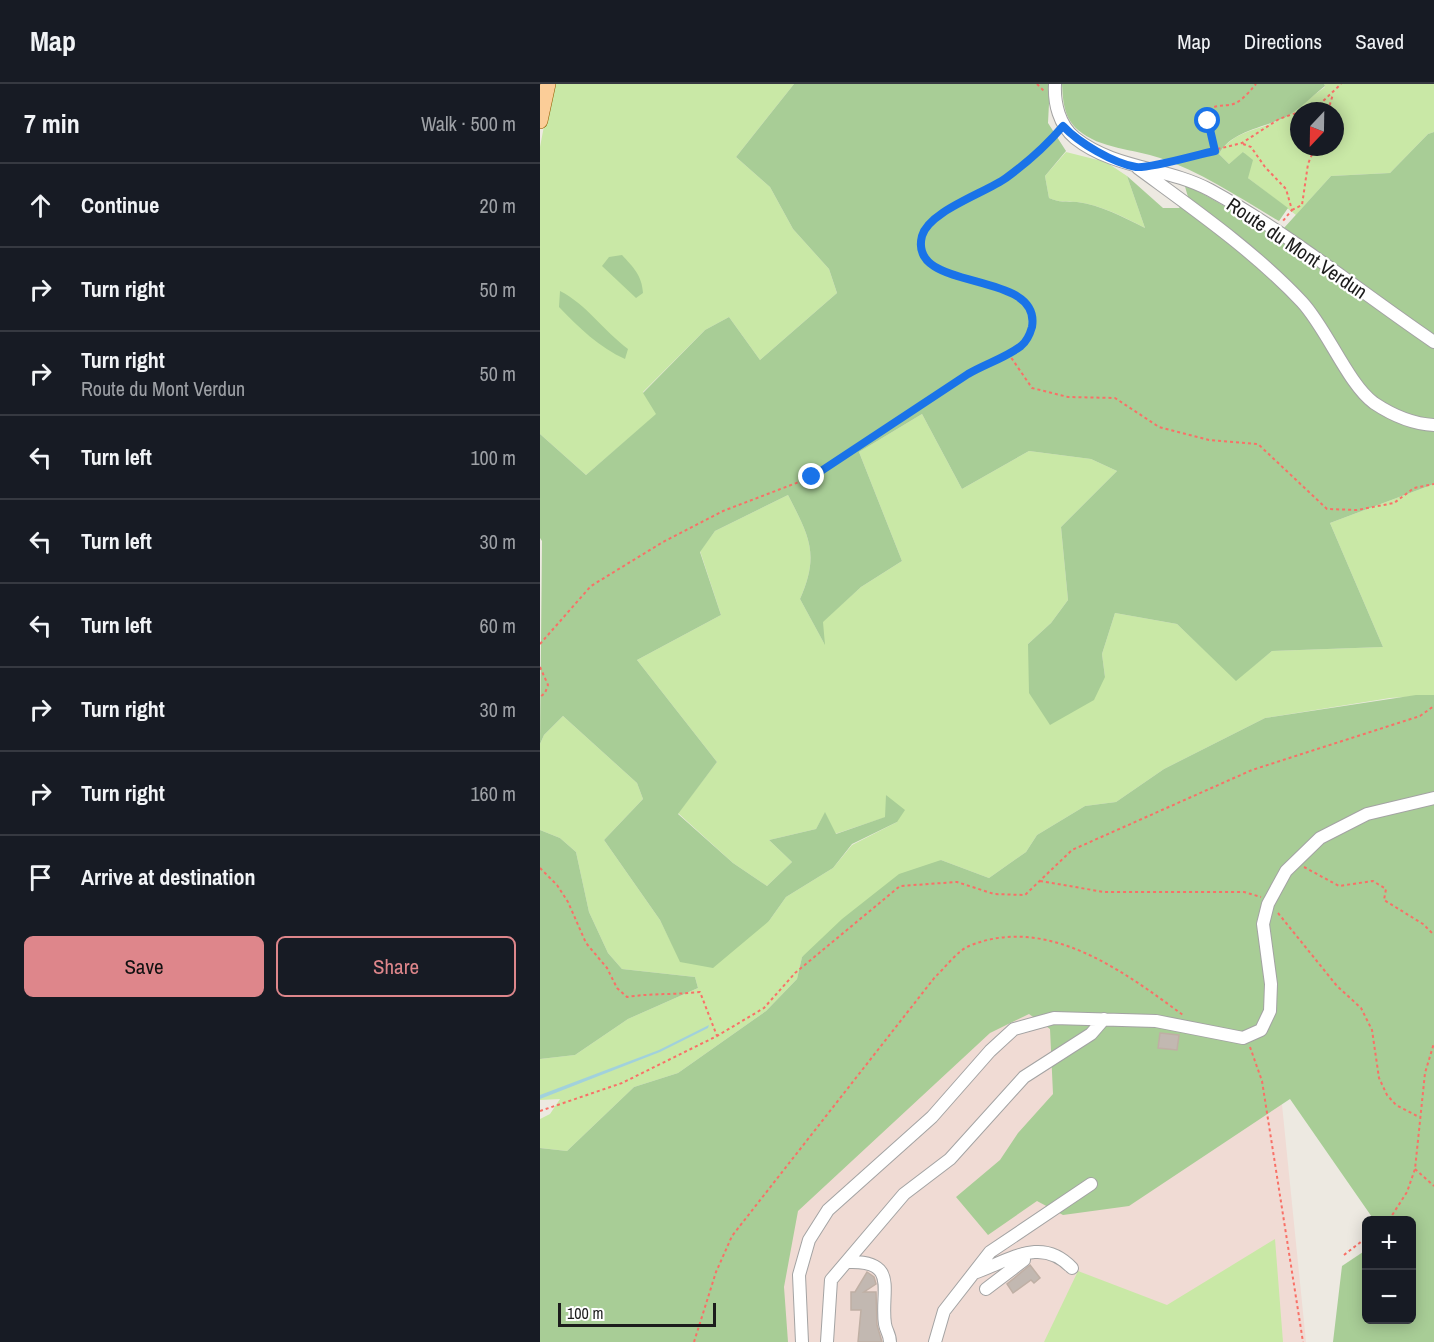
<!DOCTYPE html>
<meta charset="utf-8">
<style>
:root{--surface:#171b24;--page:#242831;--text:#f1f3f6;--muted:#9ea1a6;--line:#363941;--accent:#de868b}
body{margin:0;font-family:"Archivo Narrow",sans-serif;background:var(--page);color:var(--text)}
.controls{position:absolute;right:18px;bottom:18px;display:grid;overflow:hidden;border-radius:9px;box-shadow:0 3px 15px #0003}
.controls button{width:54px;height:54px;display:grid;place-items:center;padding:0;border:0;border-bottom:2px solid var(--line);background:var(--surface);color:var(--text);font:30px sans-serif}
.compass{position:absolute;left:750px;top:18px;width:54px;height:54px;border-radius:50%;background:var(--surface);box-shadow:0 3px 15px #0003;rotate:202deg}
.scale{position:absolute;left:18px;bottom:15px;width:158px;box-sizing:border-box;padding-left:6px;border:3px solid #1c1c1c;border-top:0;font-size:16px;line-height:21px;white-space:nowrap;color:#1c1c1c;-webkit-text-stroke:4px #fff;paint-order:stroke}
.stop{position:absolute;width:18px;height:18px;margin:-14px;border:4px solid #1a73e8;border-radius:50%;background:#fff}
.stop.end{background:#1a73e8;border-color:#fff;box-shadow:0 2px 6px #0008}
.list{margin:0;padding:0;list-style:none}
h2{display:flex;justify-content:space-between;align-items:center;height:78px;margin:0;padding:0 24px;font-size:26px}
h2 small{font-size:20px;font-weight:400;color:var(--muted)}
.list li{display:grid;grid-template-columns:39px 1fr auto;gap:18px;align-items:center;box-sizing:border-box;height:84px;padding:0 24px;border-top:2px solid var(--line)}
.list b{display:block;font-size:22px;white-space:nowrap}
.list p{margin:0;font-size:20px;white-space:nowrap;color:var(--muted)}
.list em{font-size:20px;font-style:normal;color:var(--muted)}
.actions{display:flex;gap:12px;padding:18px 24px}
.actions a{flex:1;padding:14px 0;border:2px solid var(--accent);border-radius:9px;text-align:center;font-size:21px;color:var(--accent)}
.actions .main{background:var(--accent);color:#111}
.icon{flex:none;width:33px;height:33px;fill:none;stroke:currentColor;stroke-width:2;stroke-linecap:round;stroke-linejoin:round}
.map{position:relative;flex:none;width:894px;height:1258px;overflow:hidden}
header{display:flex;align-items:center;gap:36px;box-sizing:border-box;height:84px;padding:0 30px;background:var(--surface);border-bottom:2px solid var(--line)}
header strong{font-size:28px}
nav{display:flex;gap:33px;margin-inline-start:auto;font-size:21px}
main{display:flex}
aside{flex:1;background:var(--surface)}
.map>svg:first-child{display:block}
.military{fill:#f0dbd4}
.grass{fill:#c9e8a6;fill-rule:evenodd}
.forest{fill:#a8cd96}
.water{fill:#a1d1dc}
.building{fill:#c2b8b1;stroke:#bfafa4;stroke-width:1.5}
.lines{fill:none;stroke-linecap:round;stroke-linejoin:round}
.minor-casing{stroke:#a3a3a3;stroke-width:14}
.major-casing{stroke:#945d00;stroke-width:16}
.path{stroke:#f97067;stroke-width:2;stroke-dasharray:3 3;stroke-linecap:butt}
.minor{stroke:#fff;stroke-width:12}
.major{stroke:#fbcd98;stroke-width:15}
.route{stroke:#1a73e8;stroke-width:8}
.labels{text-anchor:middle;stroke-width:4.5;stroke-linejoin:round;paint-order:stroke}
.street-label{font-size:20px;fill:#1c1c1c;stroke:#fff}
</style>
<header>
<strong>Map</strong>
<nav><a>Map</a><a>Directions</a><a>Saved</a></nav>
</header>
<main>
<aside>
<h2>7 min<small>Walk · 500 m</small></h2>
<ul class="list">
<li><svg class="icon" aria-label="ahead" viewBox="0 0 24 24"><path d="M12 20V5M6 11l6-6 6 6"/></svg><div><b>Continue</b></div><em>20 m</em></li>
<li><svg class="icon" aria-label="right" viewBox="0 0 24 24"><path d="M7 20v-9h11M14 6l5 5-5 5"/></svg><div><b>Turn right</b></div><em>50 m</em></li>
<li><svg class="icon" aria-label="right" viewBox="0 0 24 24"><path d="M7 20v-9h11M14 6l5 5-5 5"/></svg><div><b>Turn right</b><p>Route du Mont Verdun</p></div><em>50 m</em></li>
<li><svg class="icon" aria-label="left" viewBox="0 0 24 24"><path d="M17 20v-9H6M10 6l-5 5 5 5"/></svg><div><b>Turn left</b></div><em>100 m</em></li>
<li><svg class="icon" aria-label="left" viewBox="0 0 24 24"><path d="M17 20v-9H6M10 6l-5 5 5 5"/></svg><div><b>Turn left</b></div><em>30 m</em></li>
<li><svg class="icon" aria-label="left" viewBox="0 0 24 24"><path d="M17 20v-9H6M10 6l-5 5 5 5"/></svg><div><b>Turn left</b></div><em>60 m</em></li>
<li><svg class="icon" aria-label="right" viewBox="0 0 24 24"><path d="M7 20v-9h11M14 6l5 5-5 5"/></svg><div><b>Turn right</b></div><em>30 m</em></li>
<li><svg class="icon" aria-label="right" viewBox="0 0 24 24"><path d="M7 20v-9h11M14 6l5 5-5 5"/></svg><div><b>Turn right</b></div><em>160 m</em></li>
<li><svg class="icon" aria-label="arrive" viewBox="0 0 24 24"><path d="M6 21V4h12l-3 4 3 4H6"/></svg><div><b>Arrive at destination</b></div></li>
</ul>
<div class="actions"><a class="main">Save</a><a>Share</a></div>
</aside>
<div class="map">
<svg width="894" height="1258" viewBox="0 0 894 1258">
<rect width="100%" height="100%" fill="#ede9e1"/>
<path class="military" d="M440,843l300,158 26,257h-625z"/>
<path class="grass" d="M12,0h242l-58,73 34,30 23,42 36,40 8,24 -77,67 -31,-43 -24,13 -62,62 14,22 -71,61 -46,-41v-287z
M784,0h110v48l-6,2 -38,39 -59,3 -35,39 -48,-37 -4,-26 -15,12 -10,-10c14,-25 46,-24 68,-38 13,-9 25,-20 38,-29zM759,27h36v36h-36z
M526,68l40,10 21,14 18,52c-21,-11 -44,-23 -68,-26 -12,-1 -17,1 -28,-4l-4,-22z
M382,330l40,75 67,-38 62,8 26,12 -56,56 7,73 -17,23 -23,21 77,33 -3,-23 13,-41 62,11 59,56 36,-29 111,-4 -53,-124 104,-39v211l-44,3 -125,20 -101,51 -48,33 -31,4 -48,29 -11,17 -37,26 -48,-18 -139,97 -5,22 -31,32 -88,62 -44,14 -67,64 -27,-3v-29l10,-5 10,-15 -20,1v-41l35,-4 53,-36 70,-31 -3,-11 -73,-8 -14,-16 -19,-41 -13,-60 -16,-14 -20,-8v-86l4,-9 19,-19 74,67 6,16 -39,41 56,80 21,42 88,-41 17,-24 47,-29 19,-23 45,-23 -11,-27v22l-51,17 -10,-21 -9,16 -47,11 23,22 -25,24 -34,-23 -55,-50 39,-51 -80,-102 84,-45 -21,-64 15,-20 73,-36c21,41 32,59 12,104l24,44 -2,-21 39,-35 41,-26 -43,-109z
M735,1155l8,103h-239l34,-71 89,34z"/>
<path class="forest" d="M254,0h256l-2,39 18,28 -21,25 4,22c11,5 16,3 28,4 24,3 46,15 68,26l-18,-52 36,32h16l9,-11 -4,-14 93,53 157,109v139l-104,39 53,124 -111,4 -36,30 -59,-57 -62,-11 -13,41 3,23 -11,23 -44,25 -21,-32 -1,-49 23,-21 17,-23 -7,-73 56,-56 -26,-12 -62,-8 -67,38 -40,-75 -63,38 43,109 -41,26 -38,35 2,23 -25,-46c20,-45 9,-63 -12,-104l-73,36 -15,21 21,63 -84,45 80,102 -39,52 55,49 34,23 25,-24 -23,-22 47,-11 9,-17 11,22 49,-17 1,-22 19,15 -8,12 -45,22 -19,24 -47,29 -17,24 -56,47 -33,-6 -20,-42 -56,-80 39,-41 -6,-16 -74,-67 -19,19 -4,9 2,-203 -2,-3v-104l46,41 70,-61 -13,-21 62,-63 24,-13 31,43 77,-67 -8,-24 -36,-40 -23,-42 -34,-30z
M522,0h262l1,2c-13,10 -27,25 -41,32 -22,10 -53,13 -65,36l10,10 14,-12 10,8 -5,18 40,30 -9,13c-38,-22 -77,-49 -119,-63 -26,-9 -60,-9 -82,-28 -14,-12 -15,-28 -16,-46z
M894,48v207l-150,-111 47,-52 59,-3 38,-39z
M82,171c11,12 20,20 21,38l-7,5 -34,-32 7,-9z
M20,207c26,13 44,40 68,58l-3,10c-25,-11 -47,-32 -66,-52z
M876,611h18v647h-101l9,-76 24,-16v70h46v-100h-38l-84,-121 -161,107 -66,9 -26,-14 -49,34 -32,-38 44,-37 18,-27 35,-39 -3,-65 -21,-15 -39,19 -192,178 -14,76 4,55h-248v-194l27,3 67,-64 44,-14 88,-62 31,-32 5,-22 40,-38 57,-45 42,-14 48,18 37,-26 11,-17 48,-29 31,-4 48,-33 101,-51z
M0,746l20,8 16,14 13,60 19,41 14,16 73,8 3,11 -70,31 -53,36 -35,4z"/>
<path class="water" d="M169,941l-1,3 -48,24 -120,47v-4l119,-45z"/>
<path class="building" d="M620,949l19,2 -2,15 -19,-2z
M490,1181l10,13 -6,5 -3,-3 -18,13 -6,-9z
M327,1188l7,5 2,7 -12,8h12l1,33 5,17h-24l3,-32h-10v-18h4z"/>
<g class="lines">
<g class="minor-casing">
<path id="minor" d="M515,0c-1,19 4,41 20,54 39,31 92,29 135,52 80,44 149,101 224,152
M598,84c57,42 116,83 164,134 25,27 46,82 72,101 18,12 39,21 60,22
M308,1178c52,-2 32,30 37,62 1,7 5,10 5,18
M434,1189c35,-12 67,-38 98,-5
M446,1205l38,-29 -1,-6
M262,1258l-3,-67 10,-35 19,-30 104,-93 58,-66 24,-22 40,-11 102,3 87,17 18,-8 9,-19 1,-27 -8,-60 5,-20 18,-33 34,-33 47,-24 67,-16
M287,1258l4,-62 73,-86 46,-35 74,-82 67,-43 13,-15
M395,1258l9,-31 46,-59 101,-68"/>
</g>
<g class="major-casing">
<path id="major" d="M0,37l8,-37"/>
</g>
<path class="path" d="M497,0l8,8
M762,27l18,-7 21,-20
M788,27l5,-17
M703,60l8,3 14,20 21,22 6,21 -10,12
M675,67l-8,-30 3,-12c7,-4 11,-3 19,-4 11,-1 20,-13 27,-21
M625,78l77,-19 37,-24 20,-7
M752,126l10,-5 6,-41 7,-17
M468,269l24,35 36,9 47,1 44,29 50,13 49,4 69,65 30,1 37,-7 20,-15 20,-4
M0,560l51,-58 72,-44 60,-31 89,-34 160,-105 49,-26 8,-10 3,-11 -1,-14 -13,-15 -63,-20 -25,-12 -6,-8 -2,-19 8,-16 74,-42 38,-29 15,-18
M0,583l8,18 -3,8 -5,4
M764,783l35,19 34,-5 13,8 -2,11 39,24 11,11
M0,784l17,17 11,17 18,41 21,25 10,20 10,9c26,-4 47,-2 73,-5l17,44
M500,797l64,11h140l17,5
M738,829l59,73 24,22 11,22 7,48 8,17 9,10 23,12
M710,963l12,34 41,261
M0,1027l82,-28 95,-47 47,-28 31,-35 105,-87 57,-4 37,12 31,1 47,-45 180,-80 168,-54 14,-10
M875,1085l19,17
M849,1136l18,-28 8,-23 10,-96 9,-30
M804,1171l22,-17
M154,1258l22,-70 16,-36 203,-259c10,-9 22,-26 34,-31 78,-32 154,25 214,69"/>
<use href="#minor" class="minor"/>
<use href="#major" class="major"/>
</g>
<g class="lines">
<path class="route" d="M272,393c52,-34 104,-69 156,-103 17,-10 37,-16 53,-28 5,-4 9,-12 11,-19 10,-59 -125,-33 -110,-91 7,-25 63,-43 84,-58 22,-16 40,-32 57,-52 16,17 50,37 73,41 13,2 63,-13 79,-16l-7,-30"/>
</g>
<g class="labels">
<g class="street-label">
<text transform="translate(757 164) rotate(34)" y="7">Route du Mont Verdun</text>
</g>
</g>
</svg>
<div class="controls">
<button>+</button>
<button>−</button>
</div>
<svg class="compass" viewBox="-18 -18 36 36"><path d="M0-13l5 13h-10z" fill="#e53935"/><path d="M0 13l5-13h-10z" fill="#9ea1a6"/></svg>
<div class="scale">100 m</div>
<div class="stop" style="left:668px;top:37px"></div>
<div class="stop end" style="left:272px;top:393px"></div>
</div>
</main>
